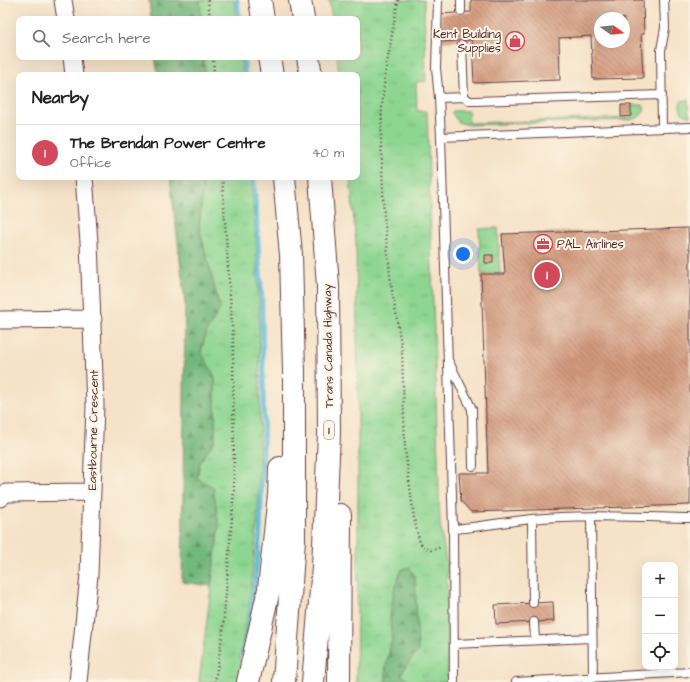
<!DOCTYPE html>
<meta charset="utf-8">
<style>
:root{--surface:#fff;--page:#f2f2f2;--text:#222;--muted:#767676;--line:#e0e0e0;--accent:#d1495b}
body{margin:0;font-family:"Architects Daughter",sans-serif;background:var(--page);color:var(--text)}
.controls{position:absolute;right:12px;bottom:12px;display:grid;overflow:hidden;border-radius:8px;box-shadow:0 4px 16px #0002}
.controls button{width:36px;height:36px;display:grid;place-items:center;padding:0;border:0;border-bottom:1px solid var(--line);background:var(--surface);color:var(--text);font:20px sans-serif}
.compass{position:absolute;left:594px;top:12px;width:36px;height:36px;border-radius:50%;background:var(--surface);box-shadow:0 4px 16px #0002;rotate:105deg}
.you{position:absolute;left:463px;top:254px;width:14px;height:14px;margin:-10px;border:3px solid #fff;border-radius:50%;background:#1a73e8;box-shadow:0 0 0 6px #1a73e833}
.badge{display:grid;place-items:center;width:26px;height:26px;border-radius:50%;background:var(--accent);color:#fff;font-size:13px;font-weight:700}
.pin{position:absolute;translate:-50% -50%;border:2px solid #fff;box-shadow:0 1px 4px #0006}
.list{margin:0;padding:0;list-style:none}
h2{display:flex;justify-content:space-between;align-items:center;height:52px;margin:0;padding:0 16px;font-size:17px}
h2 small{font-size:13px;font-weight:400;color:var(--muted)}
.list li{display:grid;grid-template-columns:26px 1fr auto;gap:12px;align-items:center;box-sizing:border-box;height:56px;padding:0 16px;border-top:1px solid var(--line)}
.list b{display:block;font-size:15px;white-space:nowrap}
.list p{margin:0;font-size:13px;white-space:nowrap;color:var(--muted)}
.list em{font-size:13px;font-style:normal;color:var(--muted)}
.icon{flex:none;width:22px;height:22px;fill:none;stroke:currentColor;stroke-width:2;stroke-linecap:round;stroke-linejoin:round}
.map{position:relative;flex:none;width:690px;height:682px;overflow:hidden}
.search{position:absolute;background:var(--surface);box-shadow:0 4px 16px #0002;left:16px;top:16px;width:344px;height:44px;display:flex;align-items:center;gap:10px;box-sizing:border-box;padding:0 14px;border-radius:8px;color:var(--muted);font-size:15px}
.panel{position:absolute;background:var(--surface);box-shadow:0 4px 16px #0002;left:16px;top:72px;width:344px;height:108px;border-radius:8px}
.map>svg:first-child{display:block}
.grass{fill:url(#grass-tufts);stroke:#6c7a5e}
.forest{fill:url(#forest-firs);stroke:#5e6b53}
.lines{fill:none;stroke-linecap:round;stroke-linejoin:round}
.stream{stroke:#5abcd9;stroke-width:4.5}
.building{fill:url(#building-back-hatch);fill-rule:evenodd}
.lane-casing{stroke:#643c42;stroke-width:10}
.street-casing{stroke:#643c42;stroke-width:19}
.highway-casing{stroke:#643c42;stroke-width:24}
.path{stroke:#643c42;stroke-width:2.5;stroke-dasharray:1 3;stroke-linecap:butt}
.lane{stroke:#fff;stroke-width:8}
.street{stroke:#fff;stroke-width:17}
.highway{stroke:#fff;stroke-width:22}
.labels{text-anchor:middle;stroke-width:4;stroke-linejoin:round;paint-order:stroke}
.shield{fill:#fcf5e5;stroke:#7f5f63;stroke-width:1}
.shield-label{font-size:11px;font-weight:bold;fill:#4a1f2b}
.poi-label{font-size:12px;fill:#4a1f2b;stroke:#fcf5e5;text-anchor:end}
.street-label{font-size:12px;fill:#4a1f2b;stroke:#fcf5e5}
</style>
<div class="map">
<svg width="690" height="682" viewBox="0 0 690 682">
<defs>
<pattern id="grass-tufts" width="24" height="20" patternUnits="userSpaceOnUse"><rect width="24" height="20" fill="#8dd691"/><path d="M3 7l-1-3M5 7V3M7 7l1-3M15 17l-1-3M17 17v-4M19 17l1-3" fill="none" stroke="#7bb77d"/></pattern>
<pattern id="forest-firs" width="22" height="20" patternUnits="userSpaceOnUse"><rect width="22" height="20" fill="#72b77b"/><path d="M5 1l3.5 6h-7zM16 11l3.5 6h-7z" fill="#609465"/></pattern>
<pattern id="building-back-hatch" width="6" height="6" patternUnits="userSpaceOnUse"><rect width="6" height="6" fill="#d1997c"/><path d="M-1 5l2 2M0 0l6 6M5-1l2 2" fill="none" stroke="#ac7c66"/></pattern>
</defs>
<rect width="100%" height="100%" fill="#fcf5e5"/>
<filter id="ink" filterUnits="userSpaceOnUse"><feTurbulence type="fractalNoise" baseFrequency=".025" numOctaves="2"/><feDisplacementMap in="SourceGraphic" scale="8" xChannelSelector="R" yChannelSelector="G"/><feConvolveMatrix kernelMatrix="1 2 1 2 8 2 1 2 1" color-interpolation-filters="sRGB"/></filter>
<filter id="wash" filterUnits="userSpaceOnUse"><feTurbulence type="fractalNoise" baseFrequency=".012" numOctaves="4" result="noise"/><feDisplacementMap in="SourceGraphic" scale="16" xChannelSelector="R" yChannelSelector="G"/><feGaussianBlur stdDeviation="0.9" result="paint"/><feColorMatrix in="noise" values="0 0 0 0 0 0 0 0 0 0 0 0 0 0 0 0 0 1.4 0 .05"/><feComposite in="paint" operator="in"/></filter>
<g filter="url(#wash)">
<rect width="100%" height="100%" fill="#f5e2c7"/>
<path class="grass" d="M200,0h34l3,19h-36z
M329,0h95l2,81 -10,1 1,29h10l13,413 7,42 1,116h-38l-9,-7 4,-8 13,-16 -28,-33 2,22 -6,27v15h-30l2,-124v-162l-2,-151 -6,-68h7v-102h-18l-2,-18h20v-38h-25z
M204,57h37l1,18h-37z
M688,100l1,14h1v3l-8,-4 -2,-7 1,-5z
M631,105h11l3,2c-2,8 -6,12 -15,13l-161,5 -11,-3 -6,-9 1,-2h15l1,12 162,-5z
M204,177h47l5,64 3,60 1,120 -1,67 -2,38 -7,73 -10,58 3,16 -3,9h-41l20,-157 -22,-47 3,-16 15,-22v-63l-14,-25 6,-22 13,-21 -21,-82z
M498,228l2,46h-19l-2,-45z"/>
<path class="forest" d="M149,0h51l1,19h-50z
M155,57h49l1,18h-47z
M170,177h34l-5,50 21,82 -13,21 -6,22 14,25v63l-15,22 -3,16 16,9 6,38 -8,61 -29,-4 3,-279z
M409,567l6,9 3,75 -13,16 -4,8 9,7h-24v-15l6,-27 -2,-22 4,-27 7,-21z"/>
<g class="lines">
<path class="stream" d="M237,0l3,19
M244,57l1,18
M243,654l10,-55 7,-64 4,-114 -2,-123 -8,-121"/>
</g>
<g id="blocks">
<path class="building" d="M471,0h172l1,34h-3l2,44 -50,1 -2,-43 -32,2 1,42 -86,3 -2,-43 -30,2 -1,-28 30,-2zM600,18h24v24h-24z
M621,105h10v11l-10,1z
M688,228l1,21h1v256l-219,7 -10,-11 -2,-28h29l-7,-199h24l-3,-40z
M485,255h8v8h-8z
M553,602l1,19 -58,3 -1,-19z"/>
</g>
</g>
<g filter="url(#ink)">
<use href="#blocks" fill-opacity="0" stroke="#643c42" stroke-width="1"/>
<g class="lines">
<g class="lane-casing">
<path id="lane" d="M438,0l-2,68 3,30 2,39 12,392 1,153
M461,0v11
M462,45l2,52
M439,98l25,-1 6,4h4l188,-6
M662,127l-1,-77 4,-22 -1,-28
M441,137l249,-10
M449,362l23,47 1,57
M591,517l2,161
M532,519l1,84
M453,529c26,-2 52,-7 78,-10 53,-5 106,-2 159,-1
M534,622l1,18
M454,644l138,-6
M516,682l174,-10"/>
</g>
<g class="street-casing">
<path id="street" d="M63,0l3,19
M72,57l2,18
M0,320l93,-1
M0,498l6,-5 86,-1
M78,682l11,-107 6,-170 -6,-163 -5,-65"/>
</g>
<g class="highway-casing">
<path id="highway" d="M260,0l3,19
M300,0l3,19
M269,57l3,18
M308,57l3,18
M284,177l7,78 3,117v168l-10,142
M248,682l21,-93 10,-94 1,-27
M313,682l10,-115 6,-133 -1,-148 -8,-109
M339,682l1,-167"/>
</g>
<path class="path" d="M208,0l2,19
M398,0l-13,75 -3,31 -1,32 3,78 7,68 11,66 3,98 9,70 5,22 4,7 8,3 11,-3
M213,57l1,18
M215,682l8,-52 11,-140 -1,-150 -11,-163"/>
<use href="#lane" class="lane"/>
<use href="#street" class="street"/>
<use href="#highway" class="highway"/>
</g>
</g>
<defs>
<g id="shop-ring" transform="scale(1)"><circle r="9.5" fill="#fcf5e5" stroke="#d1495b" stroke-width="1.5"/><path d="M-5-2.5h2.3a2.7 3.5 0 0 1 5.4 0H5L5.5 6h-11ZM-1.5-2.5h3a1.5 2.3 0 0 0-3 0Z" fill="#d1495b"/></g>
<g id="office-ring" transform="scale(1)"><circle r="9.5" fill="#fcf5e5" stroke="#d1495b" stroke-width="1.5"/><path d="M-6-3h4V-5.5h4V-3h4V5H-6ZM-1-4.5V-3h2v-1.5ZM-6 0V1H6V0Z" fill="#d1495b"/></g>
</defs>
<g fill-rule="evenodd">
<use href="#shop-ring" x="515" y="41"/>
<use href="#office-ring" x="543" y="244"/>
</g>
<g class="labels">
<rect class="shield" x="324" y="421" width="10" height="18" rx="3"/>
<g class="shield-label">
<text x="329" y="434">1</text>
</g>
<g class="poi-label">
<text x="501" y="38">Kent Building<tspan x="501" dy="14">Supplies</tspan></text>
<text x="557" y="248" text-anchor="start">PAL Airlines</text>
</g>
<g class="street-label">
<text transform="translate(328 346) rotate(-91)" y="4">Trans Canada Highway</text>
<text transform="translate(93 430) rotate(-89)" y="4">Eastbourne Crescent</text>
</g>
</g>
</svg>
<div class="controls">
<button>+</button>
<button>−</button>
<button><svg class="icon" aria-label="locate" viewBox="0 0 24 24"><circle cx="12" cy="12" r="6"/><path d="M12 2v4M12 18v4M2 12h4M18 12h4"/></svg></button>
</div>
<svg class="compass" viewBox="-18 -18 36 36"><path d="M0-13l5 13h-10z" fill="#e53935"/><path d="M0 13l5-13h-10z" fill="#767676"/></svg>
<div class="you"></div>
<div class="pin badge" style="left:547px;top:275px">1</div>
<div class="search"><svg class="icon" aria-label="search" viewBox="0 0 24 24"><circle cx="10" cy="10" r="6"/><path d="M15 15l6 6"/></svg>Search here</div>
<section class="panel">
<h2>Nearby<small></small></h2>
<ul class="list">
<li><span class="badge">1</span><div><b>The Brendan Power Centre</b><p>Office</p></div><em>40 m</em></li>
</ul>
</section>
</div>
